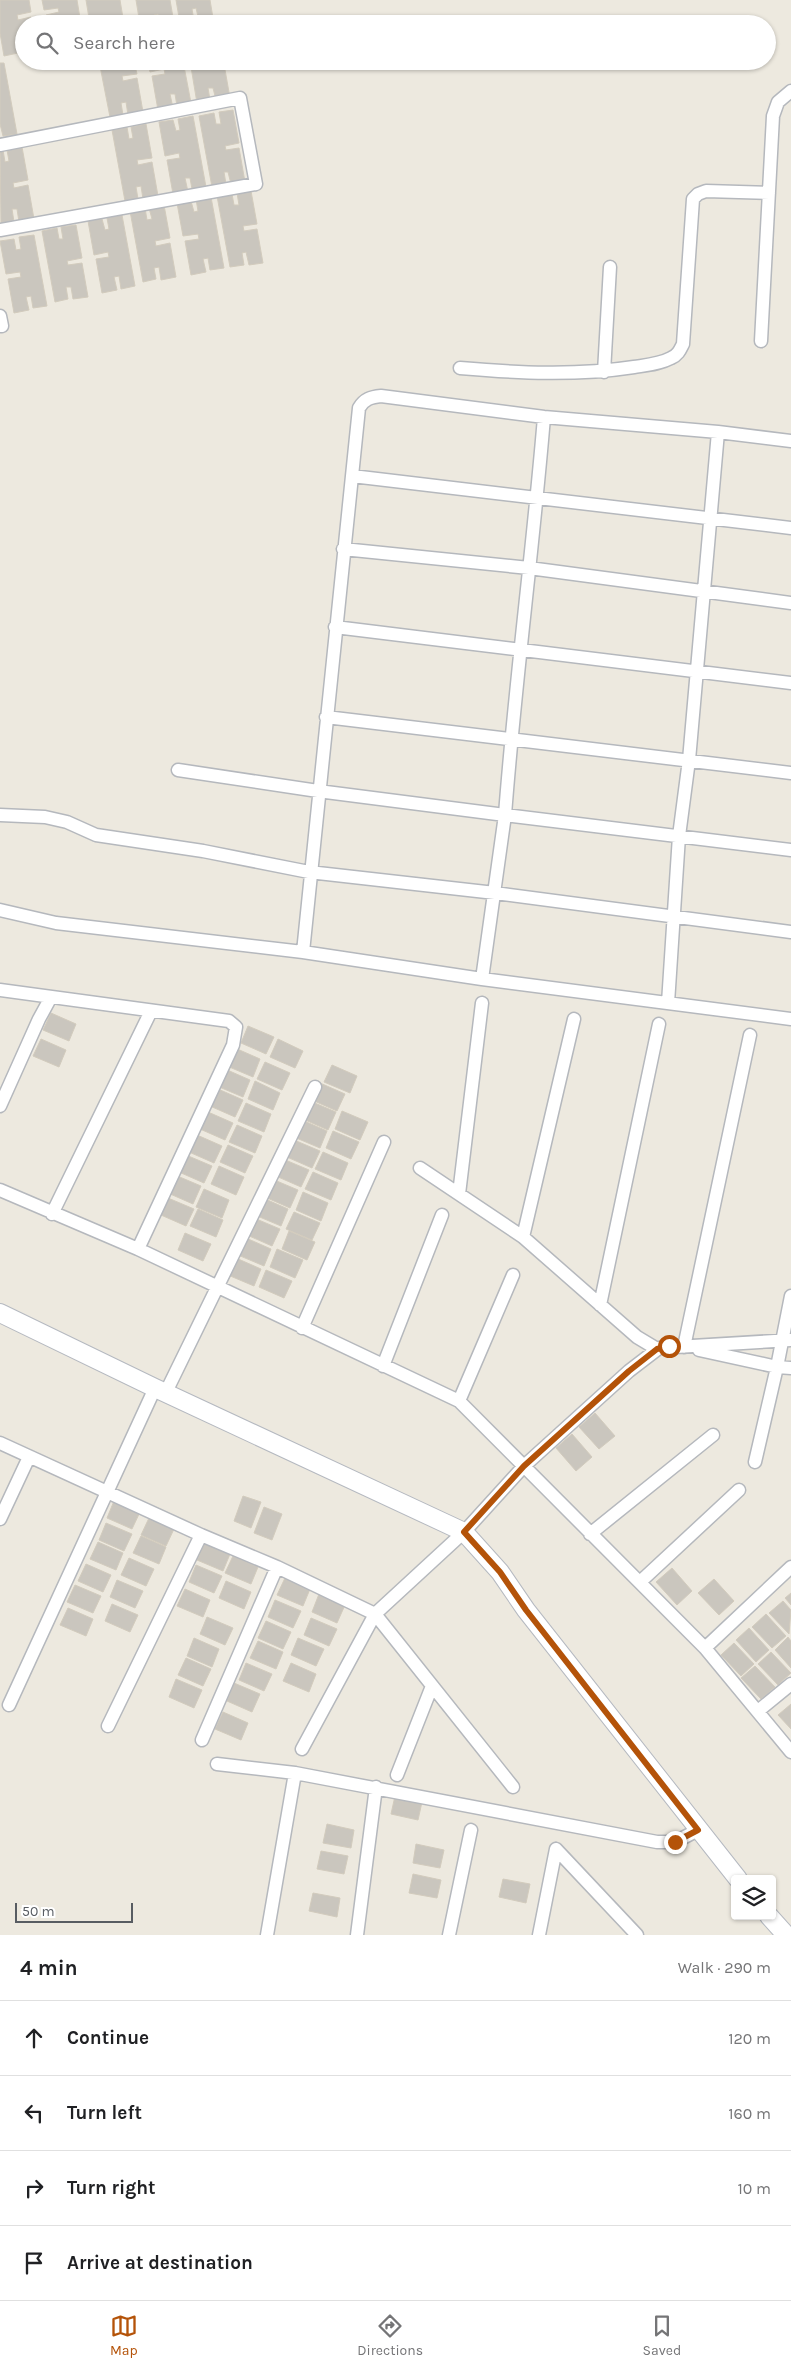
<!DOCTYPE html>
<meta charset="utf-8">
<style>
:root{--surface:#fff;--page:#f2f2f2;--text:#202124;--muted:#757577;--line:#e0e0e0;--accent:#b45309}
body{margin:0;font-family:Karla,sans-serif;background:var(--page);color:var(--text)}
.controls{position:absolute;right:15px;bottom:15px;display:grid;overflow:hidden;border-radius:5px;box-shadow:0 1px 4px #0004}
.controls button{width:45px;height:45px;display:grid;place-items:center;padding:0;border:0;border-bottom:1px solid var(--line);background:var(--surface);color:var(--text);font:25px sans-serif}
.scale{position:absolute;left:15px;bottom:12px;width:118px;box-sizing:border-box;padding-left:5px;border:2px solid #585c62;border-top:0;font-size:14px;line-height:18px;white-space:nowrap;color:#585c62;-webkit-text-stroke:4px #fff;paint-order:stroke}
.stop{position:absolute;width:15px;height:15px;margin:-11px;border:4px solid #b45309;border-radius:50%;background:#fff}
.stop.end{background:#b45309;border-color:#fff;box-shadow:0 1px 5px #0008}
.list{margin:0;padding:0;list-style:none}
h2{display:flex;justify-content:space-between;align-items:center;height:65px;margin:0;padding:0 20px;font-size:21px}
h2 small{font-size:16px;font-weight:400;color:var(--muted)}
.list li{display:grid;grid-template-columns:32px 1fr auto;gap:15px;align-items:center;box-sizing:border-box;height:75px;padding:0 20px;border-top:1px solid var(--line)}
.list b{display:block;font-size:19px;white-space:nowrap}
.list em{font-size:16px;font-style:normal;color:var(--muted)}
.icon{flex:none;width:28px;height:28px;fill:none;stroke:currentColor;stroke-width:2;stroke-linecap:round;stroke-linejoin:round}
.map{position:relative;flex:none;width:791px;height:1935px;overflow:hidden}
.search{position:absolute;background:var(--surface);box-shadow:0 1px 4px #0004;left:15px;right:15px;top:15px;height:55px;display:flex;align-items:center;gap:12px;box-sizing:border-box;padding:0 18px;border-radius:28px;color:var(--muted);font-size:19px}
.sheet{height:365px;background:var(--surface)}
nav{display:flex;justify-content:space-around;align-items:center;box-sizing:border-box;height:70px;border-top:1px solid var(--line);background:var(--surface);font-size:14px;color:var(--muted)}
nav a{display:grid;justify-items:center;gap:2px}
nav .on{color:var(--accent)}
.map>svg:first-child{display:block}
.building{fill:#cac6be;stroke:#d2cbbd}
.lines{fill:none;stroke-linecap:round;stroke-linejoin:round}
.minor-casing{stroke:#b5b8bd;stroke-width:15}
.secondary-casing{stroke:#b5b9c0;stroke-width:20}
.minor{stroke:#fff;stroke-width:12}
.secondary{stroke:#fff;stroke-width:18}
.route{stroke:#b45309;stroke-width:6}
</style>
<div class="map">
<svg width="791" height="1935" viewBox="0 0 791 1935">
<rect width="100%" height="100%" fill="#ede9df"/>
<path class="building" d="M0,0h29l2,12 -14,3 1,5 13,-3 1,7h-8v30l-4,-13 -5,1 3,11 -14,3 -4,-23z
M42,0h35l4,24h-34l-1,-9 13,-3 -1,-4 -14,2z
M86,0h34l4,24h-34z
M136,0h34l4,23 -14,1 -2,-10 -4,1 1,9h-15z
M176,0h34l3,18 -14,3 -3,-13 -4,1 2,12 -14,2z
M99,61h35l3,13 -15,2 1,5 14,-3 6,34 -15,3 -2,-13 -5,1 2,12 -13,2z
M148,61h35l8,42 -14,3 -2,-12h-5l3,14 -15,2 -6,-34 13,-2 -1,-5 -14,3z
M190,61h22l-2,1 1,4 13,-2 6,34 -14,2 -3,-12h-5l2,12 -13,3z
M0,63h4l13,71 -14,2 -3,-12z
M233,110l6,33 -14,3 1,4 13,-2 6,34 -14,2 -3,-12h-4l2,12 -14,3 -13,-71 15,-3 2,11h5l-2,-12z
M193,116l13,71 -14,2 -2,-11h-5l3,14 -15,2 -6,-34 13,-2 -1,-5 -14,3 -6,-34 14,-2 3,11 4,-1 -2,-11z
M146,124l6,34 -15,2 1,5 14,-3 6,34 -15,3 -2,-13 -5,1 2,12 -13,2 -13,-71 15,-3 2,12 4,-1 -2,-11z
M22,147l6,33 -15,3 1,5 14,-3 6,34 -15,3 -2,-13h-5l2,13 -13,2 -1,-73 3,-1 2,12 4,-1 -2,-11z
M251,191l6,33 -14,2 1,5 13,-2 6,34 -14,2 -3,-13 -4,1 2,12 -14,2 -13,-71 15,-2 2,11h5l-2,-12z
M211,197l13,71 -14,2 -2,-12 -5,1 3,13 -15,3 -6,-34 14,-2 -1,-5 -15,2 -6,-33 14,-2 3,11 4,-1 -2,-12z
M164,205l6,33 -15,3 1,5 14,-3 6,34 -15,3 -2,-13 -5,1 2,11 -13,3 -13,-71 15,-3 2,12 5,-1 -3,-11z
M122,215l13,71 -14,3 -2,-13 -5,1 3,13 -15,3 -6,-34 13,-2 -1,-5 -14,3 -6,-34 14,-2 3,11 4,-1 -2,-11z
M76,225l6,33 -15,3 1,4 14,-2 6,34 -15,2 -2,-12h-5l2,12 -13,3 -13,-71 15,-3 2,11h4l-2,-12z
M34,235l13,71 -14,2 -2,-12 -5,1 3,13 -15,3 -6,-34 13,-2 -1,-5 -14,2 -6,-33 14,-2 2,11 5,-1 -2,-12z
M51,1013l25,11 -7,17 -26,-11z
M248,1026l26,11 -8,17 -25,-11z
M41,1039l25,11 -7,17 -26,-11z
M278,1039l25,12 -8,17 -25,-11z
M235,1048l25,11 -7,18 -26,-11z
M265,1062l25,11 -8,17 -25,-11z
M332,1065l25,11 -7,17 -26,-11z
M225,1069l25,11 -7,17 -26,-11z
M255,1081l25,12 -7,17 -25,-11z
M320,1083l25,11 -8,17 -25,-11z
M218,1089l25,11 -8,17 -25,-11z
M310,1101l26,11 -8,18 -25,-11z
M246,1103l25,11 -7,18 -26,-11z
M342,1111l26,11 -8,18 -25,-11z
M208,1112l25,11 -8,17 -25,-11z
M302,1120l25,11 -7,17 -26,-11z
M237,1125l25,11 -7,17 -26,-11z
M333,1131l26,11 -8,17 -25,-11z
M197,1135l25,11 -8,17 -25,-11z
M294,1140l26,11 -8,17 -25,-11z
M228,1145l25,11 -8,17 -25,-11z
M323,1152l25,11 -7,17 -26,-11z
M186,1155l26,11 -8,17 -25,-11z
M283,1159l26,11 -8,17 -25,-11z
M219,1166l25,11 -8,18 -25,-11z
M313,1172l25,11 -7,17 -26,-11z
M175,1175l26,11 -8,18 -25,-11z
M272,1179l26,11 -8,18 -25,-11z
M204,1189l25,11 -7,18 -26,-11z
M303,1192l25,11 -7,18 -25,-11z
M168,1198l26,11 -8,17 -25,-11z
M263,1198l25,11 -7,17 -26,-11z
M198,1209l25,11 -7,17 -26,-11z
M294,1212l26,11 -8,17 -26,-11z
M254,1218l26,11 -8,17 -25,-11z
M289,1231l26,11 -8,18 -25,-11z
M185,1233l26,11 -8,17 -25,-11z
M246,1238l25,11 -7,17 -26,-11z
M277,1249l26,11 -8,18 -25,-11z
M236,1258l25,11 -7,17 -26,-11z
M266,1270l26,11 -8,17 -25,-11z
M595,1413l20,23 -16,13 -20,-22z
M572,1434l20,23 -16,14 -20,-23z
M243,1496l18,6 -10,26 -17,-7z
M114,1501l26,11 -8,17 -25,-11z
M264,1507l18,7 -10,26 -18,-7z
M149,1518l25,11 -8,17 -25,-11z
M106,1523l26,11 -8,17 -25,-11z
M141,1536l25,11 -7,17 -26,-11z
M98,1542l25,11 -7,17 -26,-11z
M205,1543l25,11 -7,17 -26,-11z
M233,1556l25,11 -7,17 -26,-11z
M129,1558l25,11 -8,17 -25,-11z
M86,1564l25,11 -8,17 -25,-11z
M196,1565l26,11 -8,17 -25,-11z
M672,1568l20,23 -15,14 -21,-23z
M285,1578l25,11 -7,17 -26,-11z
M714,1579l20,22 -15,14 -21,-22z
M117,1580l26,11 -8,17 -25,-11z
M226,1581l25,11 -7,17 -25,-11z
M75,1585l26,11 -8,17 -26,-11z
M185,1589l25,11 -7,17 -26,-11z
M791,1593v12l-6,-7z
M319,1594l26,11 -8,18 -25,-11z
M275,1600l26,11 -8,17 -25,-11z
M783,1601l8,9 -2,24 -20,-21z
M112,1604l26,11 -8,17 -25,-11z
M68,1608l25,11 -7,17 -26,-11z
M766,1614l20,22 -14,12 -20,-21z
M207,1617l26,11 -8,17 -25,-11z
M311,1618l26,11 -8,17 -25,-11z
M266,1621l25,11 -8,17 -25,-11z
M749,1628l20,22 -13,12 -20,-22z
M788,1637l3,4v27l-16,-18z
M194,1638l25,11 -7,18 -25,-11z
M298,1638l26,11 -8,17 -25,-11z
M258,1641l25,11 -7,17 -26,-11z
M734,1643l20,21 -13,12 -20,-21z
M771,1652l20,21 -13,12 -20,-21z
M186,1658l25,11 -8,17 -25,-11z
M246,1663l26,11 -8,17 -25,-11z
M291,1663l25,11 -7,18 -26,-11z
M755,1666l20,21 -14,12 -20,-21z
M176,1679l26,11 -8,18 -25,-11z
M234,1683l26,11 -8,18 -25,-11z
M791,1704v25l-13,-14z
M223,1712l25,11 -7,17 -26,-11z
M395,1796l27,6 -4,18 -27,-6z
M327,1824l27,6 -3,18 -28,-5z
M416,1844l28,6 -4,18 -27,-5z
M321,1851l27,5 -4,18 -27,-5z
M413,1874l28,6 -4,18 -28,-5z
M503,1879l27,5 -4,19 -27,-6z
M313,1893l27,5 -3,19 -28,-6z"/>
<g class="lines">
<g class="minor-casing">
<path id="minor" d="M0,145l240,-47 16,86 -256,46
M0,316l2,10h-2
M761,341l12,-225 5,-14 13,-11
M460,368c58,5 116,8 174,-1 13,-2 26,-3 37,-9 7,-3 9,-8 12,-14l10,-145 5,-5 8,-3 63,2
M604,372l6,-105
M352,476l439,52
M343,549l186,19 262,35
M335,627l456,56
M326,717l465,56
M178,770l140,21 187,24c10,-133 28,-265 39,-398
M0,815l45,2 22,5 29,13 107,16 106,21 186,21 296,39
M0,910l56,13 247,29 179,27 309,40
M303,952l56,-544c5,-9 12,-11 22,-12l163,21 174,15 73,9
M482,979l23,-164 286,35
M0,990l229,31 7,6 -3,18 -95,204
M668,1003l11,-167 10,-76 29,-328
M0,1106l39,-87 12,-22
M420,1168l103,69 114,100 20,12
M0,1190l138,59 321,152 246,247 86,104
M459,1194l23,-191
M52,1214l99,-203
M523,1237l51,-218
M600,1305l59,-281
M302,1328l82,-186
M684,1347l66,-312
M699,1350l78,17 14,1
M383,1366l59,-151
M166,1392l149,-305
M459,1401l54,-126
M0,1443l201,92 76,32 98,47 138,173
M755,1462l22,-95 14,-71
M0,1519l29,-62
M590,1534l123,-99
M640,1582l99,-92
M705,1648l86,-81
M9,1705l146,-317
M758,1711l33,-27
M108,1726l93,-191
M202,1740l75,-173
M302,1749l73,-135 89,-82 60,-66 105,-95 30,-23 132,-8
M217,1764l78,9 362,69h18l23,-12
M397,1775l35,-89
M556,1849l81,86
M267,1935l28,-162
M357,1935l19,-148
M449,1935l22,-105
M539,1935l17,-86"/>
</g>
<g class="secondary-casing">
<path id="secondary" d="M0,1313l155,75 309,144 36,40 26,38 212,269
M769,1916l17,19"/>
</g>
<use href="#minor" class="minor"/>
<use href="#secondary" class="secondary"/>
</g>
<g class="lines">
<path class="route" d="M669,1346l-12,3 -28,22 -105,95 -60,66 36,40 26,38 172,220 -23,12"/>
</g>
</svg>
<div class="controls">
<button><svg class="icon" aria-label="layers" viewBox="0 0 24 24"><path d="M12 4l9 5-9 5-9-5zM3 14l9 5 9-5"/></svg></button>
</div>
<div class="scale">50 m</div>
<div class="stop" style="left:669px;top:1346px"></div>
<div class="stop end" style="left:675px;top:1842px"></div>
<div class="search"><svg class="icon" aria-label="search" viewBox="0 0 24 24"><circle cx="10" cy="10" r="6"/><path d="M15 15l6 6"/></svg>Search here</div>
</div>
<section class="sheet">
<h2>4 min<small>Walk · 290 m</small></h2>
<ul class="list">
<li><svg class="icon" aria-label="ahead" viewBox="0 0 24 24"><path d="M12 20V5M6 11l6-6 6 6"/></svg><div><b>Continue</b></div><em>120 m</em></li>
<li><svg class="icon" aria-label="left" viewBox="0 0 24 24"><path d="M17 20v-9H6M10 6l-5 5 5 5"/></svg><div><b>Turn left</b></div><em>160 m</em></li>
<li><svg class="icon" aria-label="right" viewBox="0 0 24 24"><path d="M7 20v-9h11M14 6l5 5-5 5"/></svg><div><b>Turn right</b></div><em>10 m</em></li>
<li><svg class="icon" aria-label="arrive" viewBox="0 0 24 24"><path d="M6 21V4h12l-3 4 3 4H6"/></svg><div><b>Arrive at destination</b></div></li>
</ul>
</section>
<nav>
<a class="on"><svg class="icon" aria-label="map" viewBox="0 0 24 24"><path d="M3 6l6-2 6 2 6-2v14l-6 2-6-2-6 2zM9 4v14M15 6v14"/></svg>Map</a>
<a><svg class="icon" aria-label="directions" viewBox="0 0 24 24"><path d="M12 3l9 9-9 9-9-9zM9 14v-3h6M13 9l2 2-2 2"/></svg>Directions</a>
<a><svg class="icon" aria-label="saved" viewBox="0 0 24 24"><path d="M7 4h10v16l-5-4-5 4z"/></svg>Saved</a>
</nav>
